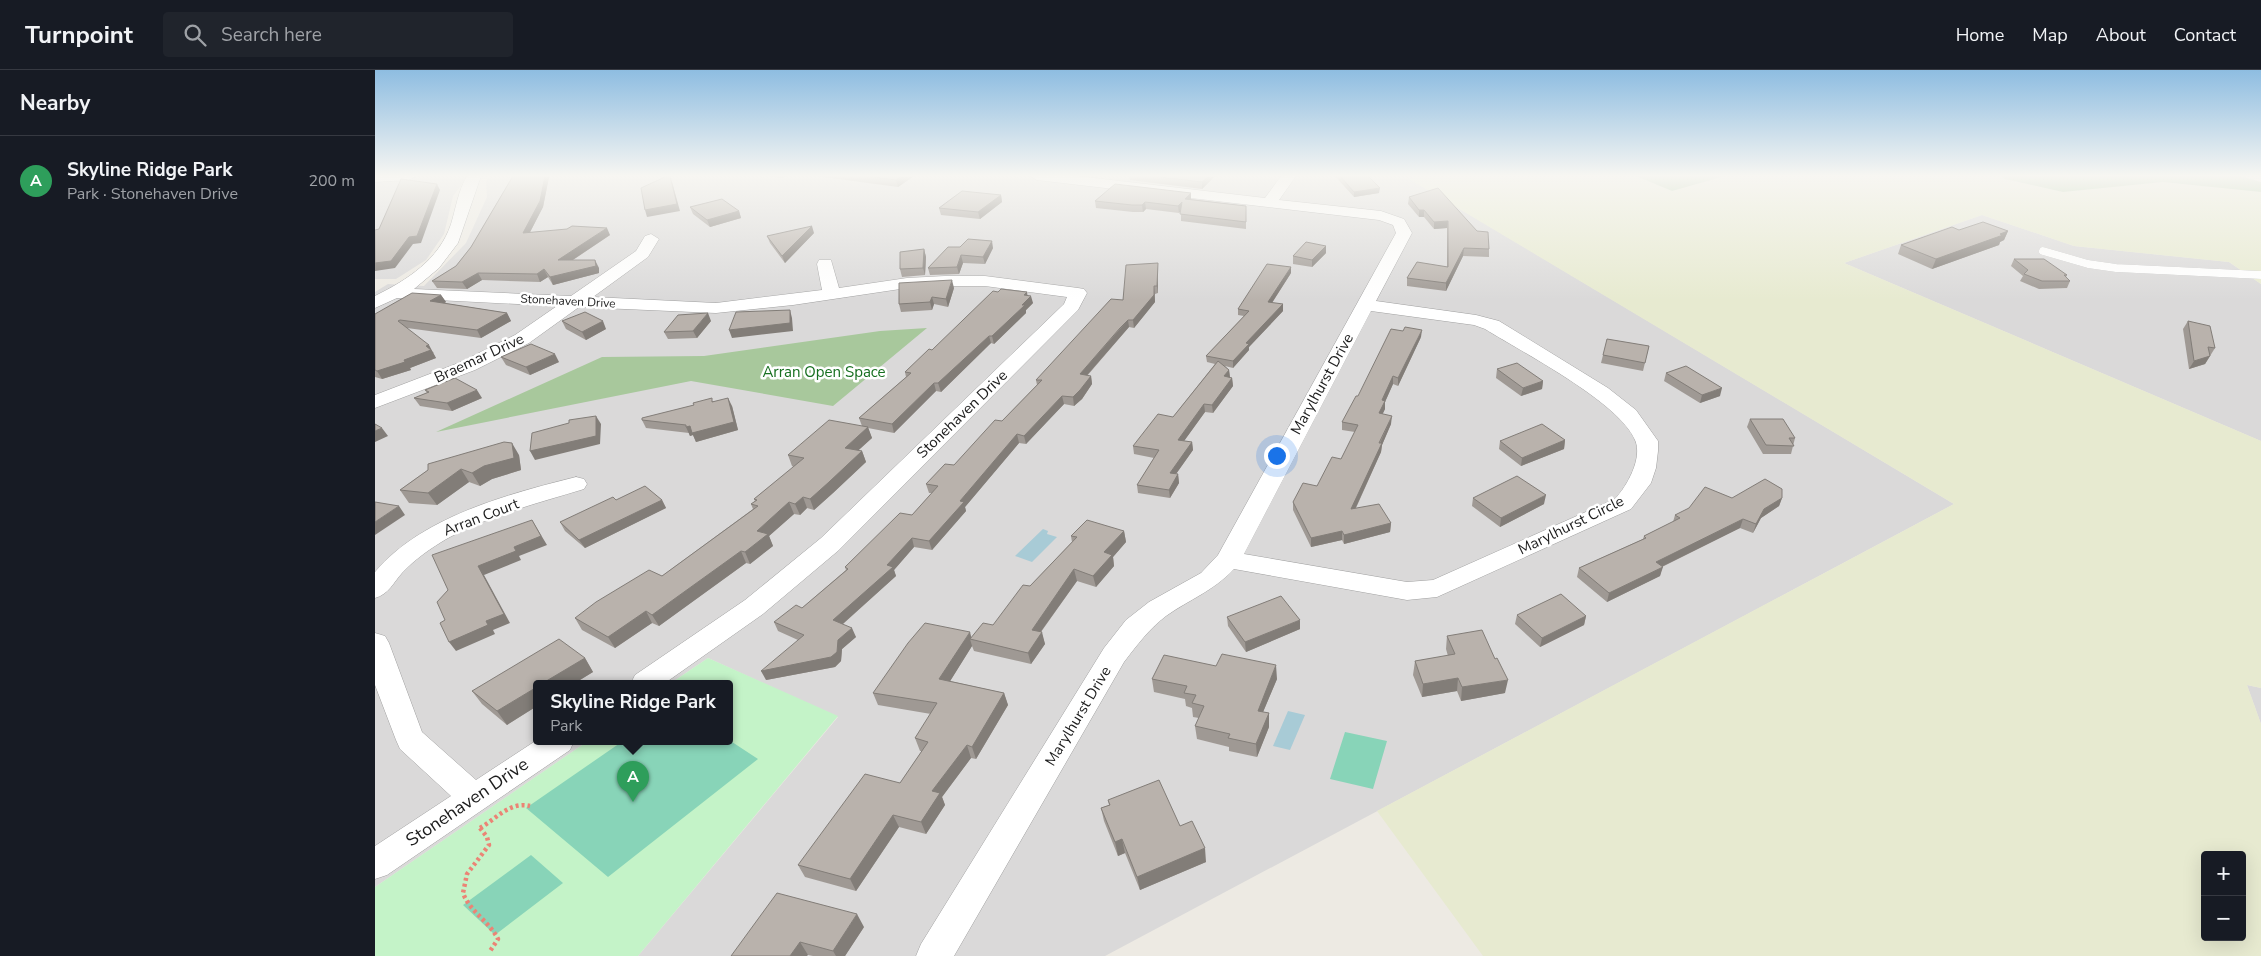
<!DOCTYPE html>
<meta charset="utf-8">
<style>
:root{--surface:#171b24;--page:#20242c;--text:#f1f3f6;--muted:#9ea1a6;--line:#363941;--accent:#d69090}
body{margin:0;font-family:"Nunito Sans",sans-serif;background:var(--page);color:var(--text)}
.controls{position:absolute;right:15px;bottom:15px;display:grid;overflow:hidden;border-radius:5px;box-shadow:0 5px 20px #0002}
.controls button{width:45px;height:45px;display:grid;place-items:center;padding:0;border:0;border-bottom:1px solid var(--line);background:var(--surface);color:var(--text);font:25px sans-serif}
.you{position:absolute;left:901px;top:385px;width:18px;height:18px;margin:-12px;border:4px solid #fff;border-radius:50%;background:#1a73e8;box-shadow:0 0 0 8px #1a73e833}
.badge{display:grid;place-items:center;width:32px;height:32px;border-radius:50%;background:var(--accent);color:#fff;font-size:16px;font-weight:700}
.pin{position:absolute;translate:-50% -41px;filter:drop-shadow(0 1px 2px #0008)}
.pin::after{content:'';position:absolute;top:26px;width:18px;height:15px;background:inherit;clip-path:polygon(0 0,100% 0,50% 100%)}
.popup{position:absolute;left:158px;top:610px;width:200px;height:65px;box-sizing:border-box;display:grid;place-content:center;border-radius:5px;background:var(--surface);filter:drop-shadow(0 1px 4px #0005);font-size:16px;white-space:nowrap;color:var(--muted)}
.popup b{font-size:19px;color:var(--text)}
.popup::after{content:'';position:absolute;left:50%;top:100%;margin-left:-10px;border:10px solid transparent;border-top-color:var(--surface)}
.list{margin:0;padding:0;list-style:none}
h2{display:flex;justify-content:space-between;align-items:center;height:65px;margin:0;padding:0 20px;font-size:21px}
h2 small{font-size:16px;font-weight:400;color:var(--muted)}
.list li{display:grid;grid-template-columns:32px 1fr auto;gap:15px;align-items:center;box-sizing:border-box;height:90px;padding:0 20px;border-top:1px solid var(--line)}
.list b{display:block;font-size:19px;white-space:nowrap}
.list p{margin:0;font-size:16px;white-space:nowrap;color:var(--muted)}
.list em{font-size:16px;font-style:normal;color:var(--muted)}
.icon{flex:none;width:28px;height:28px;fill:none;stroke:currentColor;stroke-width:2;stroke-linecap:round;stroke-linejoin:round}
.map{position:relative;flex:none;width:1886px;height:886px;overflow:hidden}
header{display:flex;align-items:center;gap:30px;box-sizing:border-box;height:70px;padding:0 25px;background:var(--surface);border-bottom:1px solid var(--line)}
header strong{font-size:24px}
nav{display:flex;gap:28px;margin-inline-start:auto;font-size:18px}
.search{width:350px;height:45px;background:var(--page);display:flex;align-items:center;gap:12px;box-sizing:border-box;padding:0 18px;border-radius:5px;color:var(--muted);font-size:19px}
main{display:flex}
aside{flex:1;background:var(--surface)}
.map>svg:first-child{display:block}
.residential{fill:#dad9d9}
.farmland{fill:#e7ead0;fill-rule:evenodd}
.forest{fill:#a8c89c}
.park{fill:#c4f3c8}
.pitch{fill:#88d4b8}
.water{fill:#a8cbd6}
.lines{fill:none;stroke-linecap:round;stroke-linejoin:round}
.service-casing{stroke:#a0a0a0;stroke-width:8}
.minor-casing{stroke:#a0a0a0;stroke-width:1}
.path{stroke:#eb8475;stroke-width:4.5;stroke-dasharray:3 3;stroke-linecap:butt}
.service{stroke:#fff;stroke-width:8}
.minor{fill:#fff;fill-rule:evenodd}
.wall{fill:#9f9994}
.shaded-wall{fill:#827d78}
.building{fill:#b9b2ac;stroke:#827d78}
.labels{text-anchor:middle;stroke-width:5;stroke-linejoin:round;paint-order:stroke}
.far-street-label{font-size:12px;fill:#1c1c1c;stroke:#fff}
.street-label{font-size:15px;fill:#1c1c1c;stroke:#fff}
.park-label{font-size:15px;fill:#166f1f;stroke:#fff}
.near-street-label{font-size:18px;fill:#1c1c1c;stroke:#fff}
</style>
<header>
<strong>Turnpoint</strong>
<div class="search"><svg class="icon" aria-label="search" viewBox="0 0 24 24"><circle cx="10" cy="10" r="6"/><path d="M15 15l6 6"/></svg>Search here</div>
<nav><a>Home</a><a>Map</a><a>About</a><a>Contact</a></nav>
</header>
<main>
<aside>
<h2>Nearby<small></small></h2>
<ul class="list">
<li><span class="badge" style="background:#2e9e5b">A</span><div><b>Skyline Ridge Park</b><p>Park · Stonehaven Drive</p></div><em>200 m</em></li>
</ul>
</aside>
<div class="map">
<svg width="1886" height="886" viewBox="0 0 1886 886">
<rect width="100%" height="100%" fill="#edeae3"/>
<path class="residential" d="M0,106h93l-15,20 -9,38 -18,26 -30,19h-21z
M117,106h927l-9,3 544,325 -849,452h-467l200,-239 -130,-59 -37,25h-134v58h51l-213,146v-595l13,-8 36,2 42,-43 21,-46 -1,-16z
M1607,145l92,31 155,16 32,22v157l-417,-178z
M1872,615l14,3v36z"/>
<path class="farmland" d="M1044,106h217l36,15 53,-15h276l4,3 58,13 100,-10 98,10v92l-32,-22 -155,-16 -92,-31 -138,48 417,178v247l-14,-3 14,39v232h-778l-106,-145 577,-307 -545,-325zM1830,785h37v82h-37z"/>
<path class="forest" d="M1261,106h89l-53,15z
M1626,106h239l21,6v10l-98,-10 -100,10 -58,-13z
M552,258l-94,78 -142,-25 -255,51 166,-75 102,-1 176,-25z"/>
<path class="park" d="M333,588l130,58 -200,240h-263v-69l213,-146h141v-58h-58z"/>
<path class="pitch" d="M970,662l42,9 -14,48 -43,-10z
M354,670l29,19 -150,118 -82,-69 97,-67z
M156,785l32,28 -68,52 -32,-30z"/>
<path class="water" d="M668,459l5,2 -1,3 10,3 -25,25 -17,-6z
M913,641l17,4 -15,35 -17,-4z"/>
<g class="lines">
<g class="service-casing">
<path id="service" d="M1668,181l45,13 28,4 145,7"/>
</g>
<g class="minor-casing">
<path id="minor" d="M0,106h41l-7,4 -34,2z
M92,106h14l-23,67 -19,25 -25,21 157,7 65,-45 9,-15 6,-2 8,5 -11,18 -55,40 123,6 106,-13 -5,-26 2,-4h12l8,28 68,-10 38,-2h40l93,12 6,1 3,4 -9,17 -239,240 -76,64 -98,69h-34l4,-8 110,-75 76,-62 243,-234 3,-7 -82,-11h-40l-38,2 -114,17 -77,8 -137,-6 -50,36 -54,27 -100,38v-13l86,-33 54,-27 42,-29 -160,-8 -22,10v-12c32,-16 64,-36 76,-72 5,-16 7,-33 16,-48z
M655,106h47l188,22 16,-22h15l-17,24 102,11 23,8 8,14 -36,68 100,14 23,6 109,67 28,22 22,31v10l-2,17 -5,15 -20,26 -194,88 -30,3 -173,-31c-22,23 -44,30 -68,47 -17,13 -29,29 -42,46l-170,294h-38l5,-12 183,-296 22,-28 23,-18 52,-29 17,-18 178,-322 -3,-8 -14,-5 -342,-40zM996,241l103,14 11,4c37,23 134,73 150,111 8,18 -8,46 -20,59l-182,81 -26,2 -163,-28z
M201,407l8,2 3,5 -3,5c-46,14 -94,26 -136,49 -17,10 -33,21 -46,35 -9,10 -13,21 -27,25v-26c46,-55 133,-78 201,-95z
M0,563l10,3 4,7 33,89 54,48 61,-40 37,1 -4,9 -183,125 -12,4v-33l76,-50 -51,-47 -4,-9 -21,-55z"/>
</g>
<path class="path" d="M105,758l7,9 2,8 -22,29 -4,19c7,19 26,28 35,46l-8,12
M105,758c16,-9 30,-27 50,-22"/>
<use href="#service" class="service"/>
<use href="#minor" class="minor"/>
</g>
<path class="wall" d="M138,106h36v1l-6,30 -13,25 80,3 -37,25 26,8v5l-46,12 -5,-8 -8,5 -58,-2 -15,9 -30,-1 -5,-7 24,-15 15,-19z
M392,106h18l-3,2z
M441,106h98l-16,11z
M754,106h86l-13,13 -72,-9z
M960,106h33l11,17 -25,4z
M626,125l1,7 -22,17 -39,-4 -2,-7z
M1034,127l80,52v8l-26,-1 -17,35 -39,-5v-8l40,-11v-39l-13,1 -10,-12h-5l-11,-13z
M816,129l55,7v23l-65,-8v-10l-2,2 -33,-4 -3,3h-10l-37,-4 -1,-7z
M315,137l49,4 2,7 -31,9 -17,-13z
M1584,160l49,1 -4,9 -4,2 -1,3 -67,24 -34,-15 3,-9z
M439,163l-29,30 -15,-20 -3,-7z
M585,177l33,1 -8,16 -22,-1 -4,11 -29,1 -2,-7z
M549,179l2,8 -1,18 -23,2 -2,-8z
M951,183l-14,14 -19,-3v-8z
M1639,189l53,16 -1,2 4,4 -3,7 -28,1 -19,-8 3,-5 -12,-10z
M783,193v30l-3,1v8l-21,26 -5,-1 -42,49h4l1,8 -10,15 -8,7 -10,-2 -38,40 -7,-1 -54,64 1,4 -34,39 -18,-3 -20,23 2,6 -53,48 13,13 -14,12 -1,12 -6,6 -69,13 32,-40 -20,-9 -4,-9 28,-14 44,-38 -1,-3 67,-52 20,-22h-3l-3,-9 28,-19 48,-44 35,-36 -1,-5 87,-80z
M916,203l-19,30 11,8 -34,36v3l-16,18 -8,-2 4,4 1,7 2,1 1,8 -20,27 -8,-1 -21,29 8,1 1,8 -17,24h2l1,9 -9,15 -32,-5 -1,-8 17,-27 -20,-4 -1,-8 40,-29 42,-53 -8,-2 -1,-6 38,-40 -6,-1v-6z
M579,218l-6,19 -14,-3 -2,6 -31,2 -2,-8z
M66,225l5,7 -2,1 63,10 4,8 -30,17 -74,-10 27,25h-1l3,5 -26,10 1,2 -29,9 -7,-2v-63z
M652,225l6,8 -7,7v3l-32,31 -3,-1 -50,49 -5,-1 -42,42 -26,-5 4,10 -14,12 4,1 4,11 -33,31 -19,17 -7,-2 -7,7 -6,-1 -25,22 4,10 -23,18 -4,-1 -87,63 -7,-3 -37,25 -33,-18 -7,-12 87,-42 91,-67 -2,-5 4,-3 -1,-2 40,-32 -2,-1 -4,-11 74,-29 -3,-8 47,-41 -1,-5 27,-22z
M187,251l44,8 -20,11 -20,-11z
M336,251l-14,17 -29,1 -4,-7z
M1813,251l27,27 -10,16 -16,5 -6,-40z
M1046,267l-23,49 -5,-2 -8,18v7l-3,5 9,10 -9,21 -1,7 -25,56 35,15 -1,9 -46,12 -2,-4 -31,7 -18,-37v-8l24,-16 24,-27 14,-27 -13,-2v-8z
M1274,276l-6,25 -42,-8 2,-8z
M126,287l58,5 -29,13 -24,-10z
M1122,299l46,12 -1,8 -21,7 -25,-18z
M1291,303l54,23 -20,7 -36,-22z
M50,320l57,8 -30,13 -32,-5 -6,-8 13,-5z
M338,331l19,5 6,24 -42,12 -3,-7 -3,1 -1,-3 -43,-5 -4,-8z
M1375,349l45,19 -4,16h-28l-16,-27z
M1190,370l-1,9 -43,17 -22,-17 1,-8z
M144,385l2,15 -29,9 -12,7 -11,-4 -32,23 -28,-2 -9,-13 28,-20z
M1098,428l71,6 -44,23 -28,-21z
M1407,428l-3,8 -18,12 -8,15 -13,-5 -78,39 -2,9 -53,26 -30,-25 2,-9 64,-29 1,-3 29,-14 2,-7z
M241,430h46l4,8 -81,40 -20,-17 -5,-9z
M749,461l2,11 -13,15 1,9 -18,21 -19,-6 -36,51 4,12 -14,20 -57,-13 -2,-5 -22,35 54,12 4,12 -32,54 -5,-1 -29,39 3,8 -19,29 -27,-7 -43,64 -51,-14 -7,-12 102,-82 22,-32h-2l-5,-13 16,-24 -53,-9 -5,-12 120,-68 79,-83 -1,-6z
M1142,545l69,1 -2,9 -44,22 -25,-23z
M852,547l73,12 -54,23 -18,-26z
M1072,566l58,57 -44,8 -4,-10 -35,6 -9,-22 2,-14 33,-5 -2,-7z
M210,588l8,14 -18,11h-38v23l-30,19 -25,-21 -10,-13z
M777,609h125l-14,33 6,1v14l-12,30 -28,-6v-4l-32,-8 -2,-13 4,-8 -6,-1 -1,-9 -6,-2 -1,-7 -31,-7z
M733,730l72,26 26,36 -66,28 -15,-37 -7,3 -14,-35 -3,-13 8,-3z
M489,857l-19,29h-32l-5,-1 -77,1z"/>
<path class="shaded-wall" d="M170,106h4v1l-6,30 -17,33 -3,-7z
M295,106l2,6 8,29 -33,6 -2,-7z
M527,106h12l-16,11 -2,-7z
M833,106h7l-13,13v-7z
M62,114l3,6 -19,53 -8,1 -18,24 -20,3v-8z
M1005,118l-1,5 -25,4v-5z
M816,123v7l-6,-1z
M626,125l1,7 -22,17 -2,-7z
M770,132l1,7 -3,3 -1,-7z
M807,132v7l-3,4 -1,-7z
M1044,140h5v7h-5z
M364,141l2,7 -31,9 -3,-7z
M1073,151l-1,7 -13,1v-7z
M437,156l2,7 -29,30 -3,-7z
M232,158l3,7 -48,32 -4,-7z
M1633,161l-4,9 -4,2 -1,3 -67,24 4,-10z
M617,171l1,7 -8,16 -2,-7z
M951,176v7l-14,14v-7z
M1089,178l-1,8 -17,35v-8z
M549,179l2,8 -1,18 -2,-7z
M586,185l2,8 -4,11 -2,-7z
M220,190l4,8v5l-46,12 -3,-8z
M783,193v30l-1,-7z
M916,197v6l-23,36v-7z
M169,199l4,8 -8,5 -3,-8z
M103,203l4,7 -15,9 -5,-7z
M577,210l2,8 -6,19 -2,-8z
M779,216l1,16 -21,26 -1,-8z
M652,222l1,7 3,-3 2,7 -7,7v3l-32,31 -2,-8 30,-31 2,-10z
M66,225l5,7 -11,7 -5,-8z
M557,227l2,7 -2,6 -2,-8z
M908,234v7l-34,36v3l-16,18v-7l13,-18z
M415,240l2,8 1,13 -61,7 -3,-8z
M132,243l4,8 -30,17 -4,-8z
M333,243l3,8 -14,17 -4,-7z
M753,250l1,7 -48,55 -1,-8z
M228,251l3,8 -20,11 -4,-8z
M1047,260l-1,7 -23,49v-8z
M614,266l2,7 -50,49 -3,-9z
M54,275l7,13 -26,10 1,2 -29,9 -5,-8 27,-11z
M180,284l4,8 -29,13 -4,-8z
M1835,286l-5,8 -16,5 5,-8z
M854,300l1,8 -6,-2z
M716,306l1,8 -10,15 -8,7 -1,-9z
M1018,306v8l-8,18v7l-6,13v-9l3,-13z
M857,308l1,8 -20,27 -1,-8z
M1168,311l-1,8 -21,7 2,-8z
M559,313l2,8 -42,42 -2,-9z
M1347,318l-2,8 -20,7 2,-8z
M102,320l5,8 -30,13 -5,-8z
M687,326l2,8 -38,40 -2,-8z
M353,328l4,8 6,24 -42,12 -3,-7 -3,1 -4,-9z
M829,334l1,8 -26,36 -1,-8z
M221,346l5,8 -1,20 -65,16 -5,-9z
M1017,346l-1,8 -9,21 -1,7 -30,66v-9z
M493,357l4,11 -23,21 -4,-11z
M7,358l6,8 -13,6v-11z
M642,364l2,9 -54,64 1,4 -34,39 -3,-9 31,-40z
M1190,370l-1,9 -43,17 1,-8z
M817,372l1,8 -22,31 -1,-8z
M137,373l7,12 2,15 -29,9 -12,7 -8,-13z
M487,381l4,11 -33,31 -19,17 -4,-11z
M86,399l8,13 -32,23 -9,-12z
M803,404l1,9 -9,15 -1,-8z
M1171,425l-2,9 -44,23 1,-9z
M428,427l4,11 -7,7 -5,-11z
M1407,428l-3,8 -18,12 -8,15 3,-9 8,-15z
M287,430l4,8 -81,40 -6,-8z
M414,432l5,12 -25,22 4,10 -23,18 -5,-12 12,-21z
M24,436l6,9 -30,20v-13z
M1368,449l-3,9 -87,43 3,-9z
M157,450l15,25 -28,11 2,4 -37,15 26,48 -17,7 2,4 -39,17 -7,-9 37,-21 -8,-55 36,-19z
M1016,453l-1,9 -46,12v-9z
M749,461l2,11 -13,15 1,9 -18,21 -3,-11 11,-24z
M967,461v9l-31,7v-9z
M537,468l2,9 -20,23 2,6 -59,53 -4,-9 54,-55z
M366,481l5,12 -87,63 -7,-11z
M1288,497l-3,9 -53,26 2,-9z
M699,499l3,12 -43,60 -2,-11z
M271,541l6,12 -37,25 -7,-11z
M1211,546l-2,9 -44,22 2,-9z
M925,550v9l-54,23 -1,-10z
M477,558l4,9 -14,12 -1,12 -6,6 -69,13 -5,-9 77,-31z
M595,562l2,8 -2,-1 2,7 -28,45 -5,-12z
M667,562l3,12 -14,20 -3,-11z
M210,588l8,14 -18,11h-32z
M901,595l1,14 -19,45v-13z
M1083,608l-1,13 -35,6 1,-13z
M1133,610l-3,13 -44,8 1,-14z
M162,617v19l-30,19 -10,-14z
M629,623l4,12 -32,54 -4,-12z
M894,643v14l-12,30 -1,-13z
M592,675l4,13 -29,39 3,8 -19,29 -5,-12 11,-31z
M518,745l6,12 -43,64 -6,-12z
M747,769l3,14 -7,3 -3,-14z
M830,778l1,14 -66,28 -3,-13z
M482,844l7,13 -19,29h-9l-3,-5z
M425,872l8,13 -1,1h-17z"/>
<path class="building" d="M138,106h32l-5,25 -17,32 44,-4 5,-3 35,2 -49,32h37l1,6 -46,11 -6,-8 -7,5 -59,-1 -16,9 -30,-1 24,-15 15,-19z
M292,106h3l7,28 -32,6 -4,-22z
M491,106h36l-6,4z
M777,106h56l-6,6z
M965,106h28l12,12 -26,4z
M26,109l36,5 -20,52 -8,1 -18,24 -16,2v-33l4,-1z
M740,114l76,9 -6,6 61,7v16l-66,-8 2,-12 -4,4 -33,-4 -3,3h-10l-37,-4z
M1063,118l39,43 11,1 1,17 -25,-1 -18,35 -39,-5 10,-16 31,5v-46l-14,1 -10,-12h-5l-10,-13z
M587,121l39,4 -23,17 -39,-4z
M347,129l17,12 -32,9 -17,-13z
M1608,152l25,9 -8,3 3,1 -67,24 -35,-14 51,-18 7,3z
M437,156l-30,30 -15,-20z
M593,169l24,2 -9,16 -22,-2 -4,12 -29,1 20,-21h12z
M931,172l20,4 -14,14 -19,-4z
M549,179l-1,19 -23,1v-17z
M1639,189h30l23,16h-3l6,6h-28l-18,-7 4,-4z
M783,193l-1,23h-3v9l-21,25h-5l-8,8 -40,46 11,2 -11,14 -7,7 -11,-1 -38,40 -7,-2 -57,67 4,1 -35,39 -17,-3 -25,27 6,2 -60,53 19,8 -14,12 -1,12 -6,5 -70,14 43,-36 -30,-13 22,-17 6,3 46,-39 -3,-2 55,-54 12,2 26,-29 -12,-2 19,-20 9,1 41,-45 7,1 40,-41h-6l75,-81 12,1 3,-35z
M892,194l24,3 -23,35 15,2 -37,39 3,1 -16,17 -27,-5 43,-45 -11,-2z
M577,210l-6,19 -14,-2 -2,5 -31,2v-21z
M626,219l26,3 -3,3 7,1 -9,9h3l-33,31h-3l-51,47h-4l-42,41 -33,-6 52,-45 -6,-1 24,-23 3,1 61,-59 5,1z
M37,223l29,2 -11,6 77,12 -30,17 -77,-10 -2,1 31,24 -3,1 5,4 -27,10 1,2 -28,9 -2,-1v-56z
M415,240v13l-61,7 7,-18z
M210,242l18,9 -21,11 -20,-11z
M333,243l-15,18 -29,1 14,-17z
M1813,251l22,5 5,22 -7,-1 2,9 -16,5z
M1030,257l17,3 -24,48 -5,-2 -11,24 3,1 -6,12 13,3 -13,27h3l-31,66 28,-5 12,19 -47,12 -2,-4 -31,7 -18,-36 10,-19 14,3 15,-29 9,2 17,-34 -16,-3 14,-26h2l33,-67 12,2z
M1232,269l42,7 -4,17 -42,-8z
M156,274l24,10 -29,13 -25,-10z
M843,291l11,9 -5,6 8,2 -20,27 -8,-1 -26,36 14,2 -22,31 8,1 -9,16 -32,-5 22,-35 -26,-4 25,-32 15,3z
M1142,293l26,18 -20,7 -26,-19z
M1311,296l36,22 -20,7 -36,-22z
M80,308l22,12 -30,13 -33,-5 15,-6 -4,-2z
M337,328v4l16,-4 6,24 -42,11 -2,-7 -4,1v-2l-44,-5v-2l52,-13 -1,-2z
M221,346v20l-66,15 2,-18 37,-10v-3z
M1375,349h33l12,19h-6l5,8 -28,-1z
M454,350l39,7 -23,21 17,3 -33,31 -19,17 -7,-2 -8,7 -6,-2 -32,29 11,3 -23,18 -4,-1 -89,64 -6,-4 -38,26 -33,-19 21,-16 53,-32 13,6 96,-70 -7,-2 6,-4 -3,-1 50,-41 -16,-3z
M0,354l7,4 -7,3z
M1167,354l23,16 -43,18 -22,-17z
M129,372l8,1 2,15 -30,8 -12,7 -11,-4 -33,24 -28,-3 28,-20v-6z
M1142,406l29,19 -45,23 -28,-20z
M1390,409l17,10v9l-18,11 -8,15 -13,-5 -87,43 7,5 -54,26 -30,-25 67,-30 -2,-2 36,-18 -5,-3 14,-7 16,-21 27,11z
M270,416l17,14 -83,40 -19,-18 53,-25 3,3z
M0,432l24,4 -24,16z
M157,450l9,16 -27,11 2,4 -38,15 26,48 -18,7 2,4 -39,17 -9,-19 5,-3 -8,-18 11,-12 -16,-35z
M712,450l37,11 -20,21 8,3 -19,21 -19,-7 -42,61 10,2 -14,21 -58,-14 13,-16 10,2 30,-40 7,1 47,-49 -6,-1z
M1186,524l25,22 -44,22 -25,-23z
M906,526l19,24 -55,22 -18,-25z
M550,553l45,9 -31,47 65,14 -32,54 -5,-2 -35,46 8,2 -19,29 -28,-7 -43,64 -52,-14 67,-91 35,9 28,-41 -13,-4 22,-35 -64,-10 35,-50z
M1107,560l13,29 2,-1 11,22 -46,7 -4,-9 -35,6 -8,-23 40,-7 -8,-18z
M184,569l26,19 -42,25h-6v4l-40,24 -25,-20z
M847,584l54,11 -18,46 11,2 -13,31 -28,-6 2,-4 -35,-8 9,-20 -12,-3 4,-8 -12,-2 3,-7 -35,-7 12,-24 52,11z
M784,710l21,46 12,-5 13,27 -68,29 -15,-38 -7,3 -14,-34 9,-3 -2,-5z
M402,823l80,21 -24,37 -33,-9 -10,14h-59z"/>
<linearGradient id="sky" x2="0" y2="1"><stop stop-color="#8ebde1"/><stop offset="0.46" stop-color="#f7f6f2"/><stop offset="1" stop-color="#f7f6f2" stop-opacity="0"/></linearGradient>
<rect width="1886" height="230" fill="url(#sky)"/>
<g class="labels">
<g class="far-street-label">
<text transform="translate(193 231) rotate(3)" y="4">Stonehaven Drive</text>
</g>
<g class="street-label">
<text transform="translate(104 288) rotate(-25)" y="5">Braemar Drive</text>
<text transform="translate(947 314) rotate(-61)" y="5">Marylhurst Drive</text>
<text transform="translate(587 344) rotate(-44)" y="5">Stonehaven Drive</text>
<text transform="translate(106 447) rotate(-21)" y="5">Arran Court</text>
<text transform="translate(1196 455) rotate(-26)" y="5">Marylhurst Circle</text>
<text transform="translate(703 646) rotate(-59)" y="5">Marylhurst Drive</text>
</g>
<g class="park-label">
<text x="449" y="307">Arran Open Space</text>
</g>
<g class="near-street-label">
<text transform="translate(92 732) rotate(-34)" y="6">Stonehaven Drive</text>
</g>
</g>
</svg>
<div class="controls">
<button>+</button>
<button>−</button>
</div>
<div class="you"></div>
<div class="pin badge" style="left:258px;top:732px;background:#2e9e5b">A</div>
<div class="popup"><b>Skyline Ridge Park</b>Park</div>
</div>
</main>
